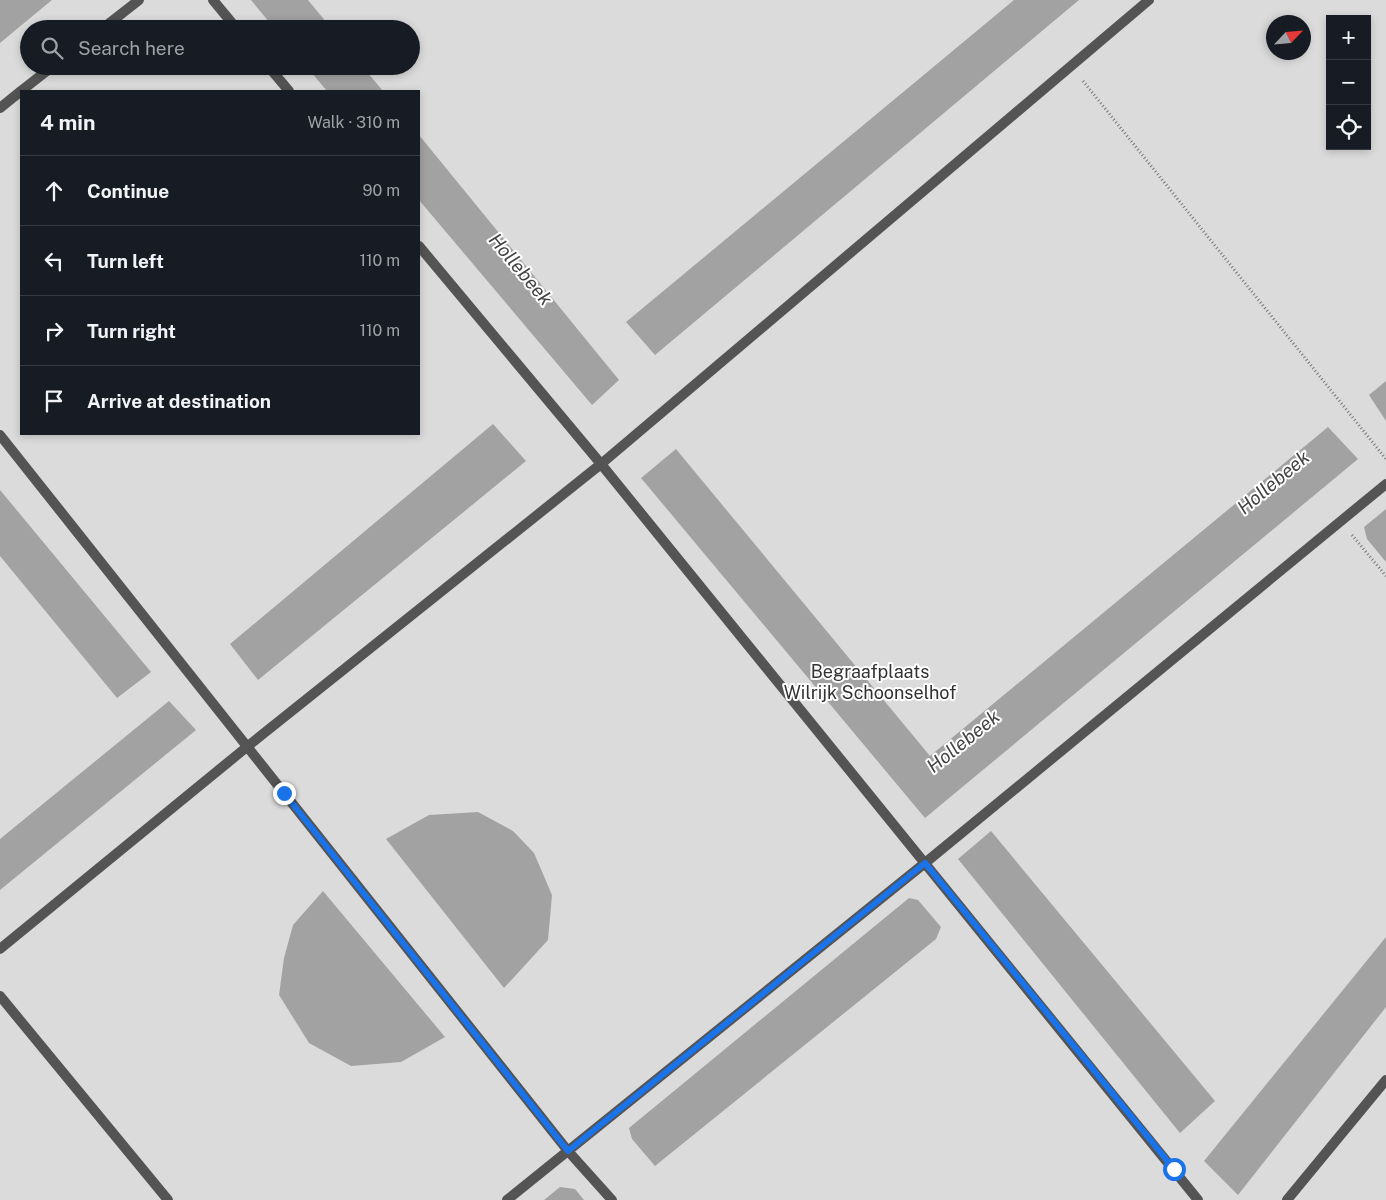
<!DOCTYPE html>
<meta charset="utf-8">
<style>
:root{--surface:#171b24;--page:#20242c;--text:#f1f3f6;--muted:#9ea1a6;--line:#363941}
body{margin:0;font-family:"Public Sans",sans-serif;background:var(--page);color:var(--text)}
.controls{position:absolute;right:15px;top:15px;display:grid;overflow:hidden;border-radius:0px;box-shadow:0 2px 8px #0003}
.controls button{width:45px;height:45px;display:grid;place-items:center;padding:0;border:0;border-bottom:1px solid var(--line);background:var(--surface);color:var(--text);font:25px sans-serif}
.compass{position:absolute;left:1266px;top:15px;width:45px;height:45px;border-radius:50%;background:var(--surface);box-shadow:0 2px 8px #0003;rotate:64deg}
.stop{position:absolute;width:15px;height:15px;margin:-11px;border:4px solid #1a73e8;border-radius:50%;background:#fff}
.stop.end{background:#1a73e8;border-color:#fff;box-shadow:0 1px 5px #0008}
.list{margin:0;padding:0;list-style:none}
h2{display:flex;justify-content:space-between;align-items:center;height:65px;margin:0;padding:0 20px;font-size:21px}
h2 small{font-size:16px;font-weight:400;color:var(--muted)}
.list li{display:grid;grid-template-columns:32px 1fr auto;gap:15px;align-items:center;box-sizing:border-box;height:70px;padding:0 20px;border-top:1px solid var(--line)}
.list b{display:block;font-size:19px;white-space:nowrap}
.list em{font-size:16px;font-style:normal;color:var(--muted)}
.icon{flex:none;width:28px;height:28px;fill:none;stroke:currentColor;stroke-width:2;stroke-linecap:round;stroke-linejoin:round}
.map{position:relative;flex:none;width:1386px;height:1200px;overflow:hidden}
.search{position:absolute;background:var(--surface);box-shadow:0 2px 8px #0003;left:20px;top:20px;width:400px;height:55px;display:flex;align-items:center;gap:12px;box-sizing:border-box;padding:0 18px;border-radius:28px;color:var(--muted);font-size:19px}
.panel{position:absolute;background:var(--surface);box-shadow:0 2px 8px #0003;left:20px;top:90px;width:400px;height:345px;border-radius:0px}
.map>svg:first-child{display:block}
.green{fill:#dbdbdb;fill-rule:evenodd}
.water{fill:#a2a2a2}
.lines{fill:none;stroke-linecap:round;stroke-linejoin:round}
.path{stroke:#767676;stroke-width:3;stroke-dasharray:1 2.5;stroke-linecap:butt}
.lane{stroke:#545454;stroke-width:10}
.route{stroke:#1a73e8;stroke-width:6}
.labels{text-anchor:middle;stroke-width:4;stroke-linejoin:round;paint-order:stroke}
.park-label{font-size:18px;fill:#323232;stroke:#fff}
.water-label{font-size:19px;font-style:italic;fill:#434343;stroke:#fff}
</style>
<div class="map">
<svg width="1386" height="1200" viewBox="0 0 1386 1200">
<rect width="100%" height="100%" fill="#fff"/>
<path class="green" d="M0,0h1386v1200h-1386zM1330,19h37v127h-37zM1274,22h30v30h-30zM29,29h382v37h-382zM21,91h398v343h-398z"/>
<path class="water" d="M0,0h52l-52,43z
M251,0h57l24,29h-57z
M1014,0h65l-424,355 -29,-33z
M306,66h56l21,25h-56z
M419,135l200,245 -27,25 -173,-205z
M1386,381v40l-17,-26z
M493,424l33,37 -268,219 -28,-36z
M1328,427l30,32 -433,359 -284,-340 35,-29 254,307z
M0,490l151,182 -34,26 -117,-142z
M1386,509v53l-19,-23 -3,-12z
M169,701l27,29 -196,160v-51z
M478,812l35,19 21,22 18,42 -4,45 -44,48 -118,-149 43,-24z
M991,831l224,270 -35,32 -222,-274z
M323,891l122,146 -44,25 -50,4 -42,-23 -30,-48 5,-37 9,-33z
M909,898l9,2 23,27 -5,12 -281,227 -23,-27 -3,-11z
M1386,937v70l-148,188 -34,-34z
M560,1187l15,2 9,11h-40z"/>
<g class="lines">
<path class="path" d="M1083,81l303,378
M1352,535l34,41"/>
<path class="lane" d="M213,0l24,29
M102,29l37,-29
M268,66l21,25
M21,91l32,-25
M0,108l21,-17
M419,246l182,218 597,736
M0,435l568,716 44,49
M0,949l248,-203 353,-282 548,-464
M0,996l168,204
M507,1200l418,-337 461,-379
M1287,1200l99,-120"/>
</g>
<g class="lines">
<path class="route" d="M284,793l284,358 357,-288 249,306"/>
</g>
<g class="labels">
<g class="park-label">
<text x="870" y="678">Begraafplaats<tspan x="870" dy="21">Wilrijk Schoonselhof</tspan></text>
</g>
<g class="water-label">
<text transform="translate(521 269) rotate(50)" y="7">Hollebeek</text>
<text transform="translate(1273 482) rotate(-40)" y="7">Hollebeek</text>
<text transform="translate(963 741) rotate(-39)" y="7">Hollebeek</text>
</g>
</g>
</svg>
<div class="controls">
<button>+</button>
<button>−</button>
<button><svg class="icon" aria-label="locate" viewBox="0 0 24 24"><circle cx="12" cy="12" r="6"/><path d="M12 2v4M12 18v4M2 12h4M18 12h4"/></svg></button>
</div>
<svg class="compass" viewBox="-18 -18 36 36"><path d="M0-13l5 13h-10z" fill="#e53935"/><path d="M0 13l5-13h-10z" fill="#9ea1a6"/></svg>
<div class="stop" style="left:1174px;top:1169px"></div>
<div class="stop end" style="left:284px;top:793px"></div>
<div class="search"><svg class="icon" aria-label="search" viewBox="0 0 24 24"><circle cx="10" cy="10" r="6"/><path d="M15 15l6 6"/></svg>Search here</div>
<section class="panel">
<h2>4 min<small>Walk · 310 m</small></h2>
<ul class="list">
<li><svg class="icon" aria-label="ahead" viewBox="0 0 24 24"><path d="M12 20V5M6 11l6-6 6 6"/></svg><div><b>Continue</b></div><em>90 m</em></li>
<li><svg class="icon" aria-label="left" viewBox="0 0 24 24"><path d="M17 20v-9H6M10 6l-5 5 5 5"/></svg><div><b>Turn left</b></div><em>110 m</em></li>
<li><svg class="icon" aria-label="right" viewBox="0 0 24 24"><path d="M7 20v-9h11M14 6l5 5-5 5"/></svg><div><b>Turn right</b></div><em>110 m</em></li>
<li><svg class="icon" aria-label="arrive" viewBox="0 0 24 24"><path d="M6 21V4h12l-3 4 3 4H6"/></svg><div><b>Arrive at destination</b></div></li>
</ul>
</section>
</div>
